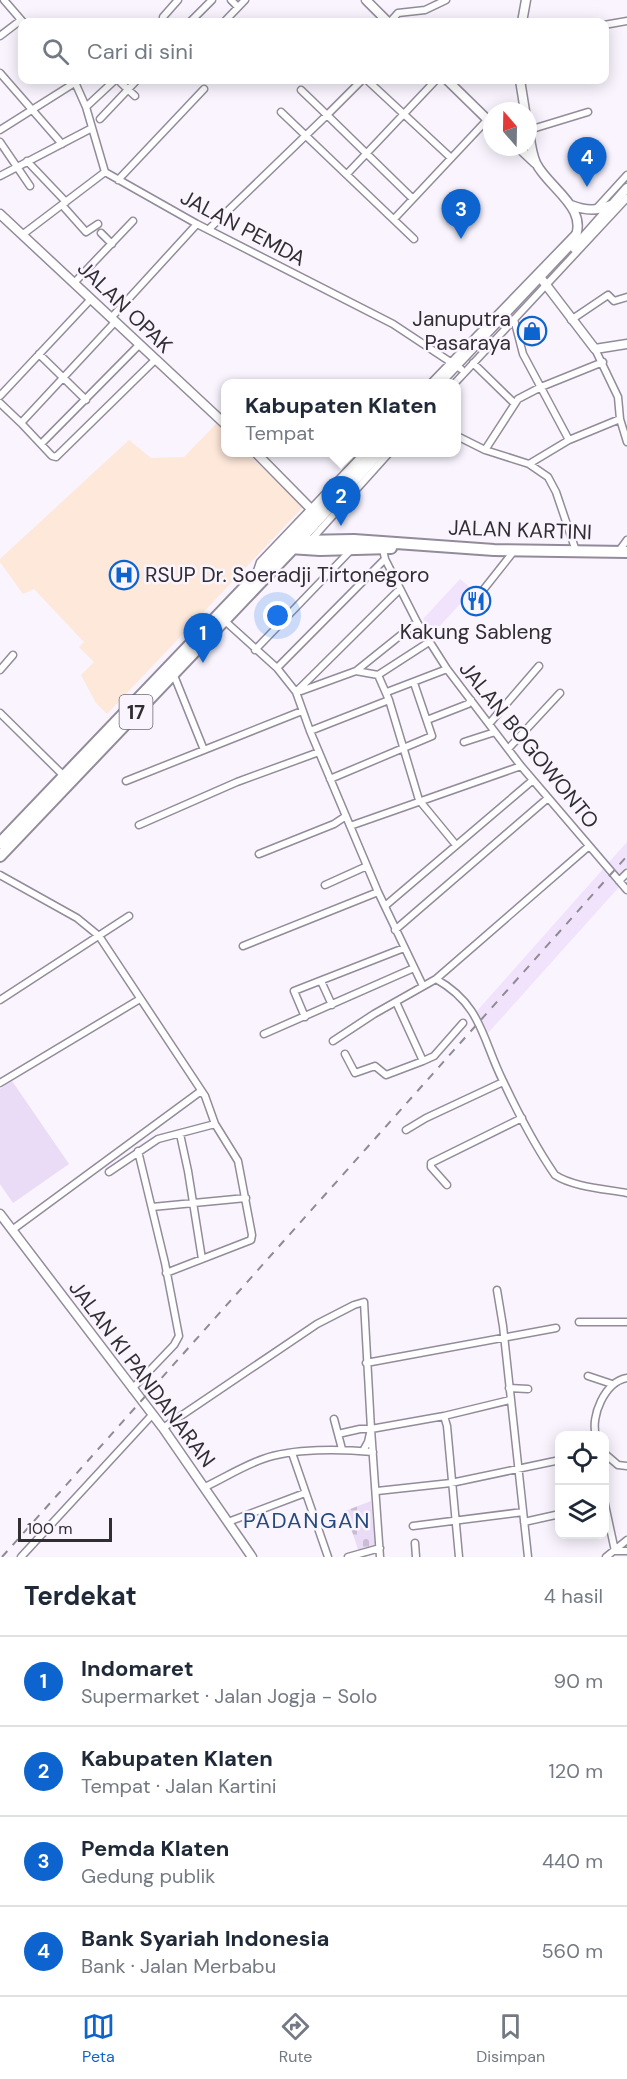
<!DOCTYPE html>
<html lang="id">
<meta charset="utf-8">
<style>
:root{--surface:#fff;--page:#f6f6f7;--text:#1f2937;--muted:#747a83;--line:#e0e1e3;--accent:#0d64ce}
body{margin:0;font-family:"DM Sans",sans-serif;background:var(--page);color:var(--text)}
.controls{position:absolute;right:18px;bottom:18px;display:grid;overflow:hidden;border-radius:12px;box-shadow:0 3px 15px #0003}
.controls button{width:54px;height:54px;display:grid;place-items:center;padding:0;border:0;border-bottom:2px solid var(--line);background:var(--surface);color:var(--text);font:30px sans-serif}
.compass{position:absolute;left:483px;top:102px;width:54px;height:54px;border-radius:50%;background:var(--surface);box-shadow:0 3px 15px #0003;rotate:340deg}
.scale{position:absolute;left:18px;bottom:15px;width:94px;box-sizing:border-box;padding-left:6px;border:3px solid #302d33;border-top:0;font-size:16px;line-height:21px;white-space:nowrap;color:#302d33;-webkit-text-stroke:4px #f9f4fe;paint-order:stroke}
.you{position:absolute;left:278px;top:616px;width:21px;height:21px;margin:-15px;border:4px solid #fff;border-radius:50%;background:#1a73e8;box-shadow:0 0 0 9px #1a73e833}
.badge{display:grid;place-items:center;width:39px;height:39px;border-radius:50%;background:var(--accent);color:#fff;font-size:20px;font-weight:700}
.pin{position:absolute;translate:-50% -50px;filter:drop-shadow(0 2px 3px #0008)}
.pin::after{content:'';position:absolute;top:32px;width:21px;height:18px;background:inherit;clip-path:polygon(0 0,100% 0,50% 100%)}
.popup{position:absolute;left:221px;top:379px;width:240px;height:78px;box-sizing:border-box;display:grid;place-content:center;border-radius:12px;background:var(--surface);filter:drop-shadow(0 2px 4px #0005);font-size:20px;white-space:nowrap;color:var(--muted)}
.popup b{font-size:22px;color:var(--text)}
.popup::after{content:'';position:absolute;left:50%;top:100%;margin-left:-12px;border:12px solid transparent;border-top-color:var(--surface)}
.list{margin:0;padding:0;list-style:none}
h2{display:flex;justify-content:space-between;align-items:center;height:78px;margin:0;padding:0 24px;font-size:26px}
h2 small{font-size:20px;font-weight:400;color:var(--muted)}
.list li{display:grid;grid-template-columns:39px 1fr auto;gap:18px;align-items:center;box-sizing:border-box;height:90px;padding:0 24px;border-top:2px solid var(--line)}
.list b{display:block;font-size:22px;white-space:nowrap}
.list p{margin:0;font-size:20px;white-space:nowrap;color:var(--muted)}
.list em{font-size:20px;font-style:normal;color:var(--muted)}
.icon{flex:none;width:33px;height:33px;fill:none;stroke:currentColor;stroke-width:2;stroke-linecap:round;stroke-linejoin:round}
.map{position:relative;flex:none;width:627px;height:1557px;overflow:hidden}
.search{position:absolute;background:var(--surface);box-shadow:0 3px 15px #0003;left:18px;right:18px;top:18px;height:66px;display:flex;align-items:center;gap:15px;box-sizing:border-box;padding:0 21px;border-radius:12px;color:var(--muted);font-size:22px}
.sheet{height:438px;background:var(--surface)}
nav{display:flex;justify-content:space-around;align-items:center;box-sizing:border-box;height:84px;border-top:2px solid var(--line);background:var(--surface);font-size:16px;color:var(--muted)}
nav a{display:grid;justify-items:center;gap:3px}
nav .on{color:var(--accent)}
.map>svg:first-child{display:block}
.built{fill:#f0e3fb}
.medical{fill:#fde8da}
.green{fill:#eadcf6}
.cemetery{fill:url(#cemetery-stones)}
.lines{fill:none;stroke-linecap:round;stroke-linejoin:round}
.street-casing{stroke:#938b9a;stroke-width:9}
.secondary-casing{stroke:#938b9a;stroke-width:11}
.highway-casing{stroke:#938b9a;stroke-width:14}
.street{stroke:#fff;stroke-width:6}
.secondary{stroke:#fff;stroke-width:8}
.highway{stroke:#fff;stroke-width:10}
.rail{stroke:#8f8b93;stroke-width:2;stroke-dasharray:8 8;stroke-linecap:butt}
.labels{text-anchor:middle;stroke-width:5;stroke-linejoin:round;paint-order:stroke}
.shield{fill:#f9f4fe;stroke:#6c6970;stroke-width:1.5}
.shield-label{font-size:20px;font-weight:bold;fill:#302d33}
.street-label{font-size:21px;fill:#302d33;stroke:#f9f4fe}
.poi-label{font-size:21px;fill:#302d33;stroke:#f9f4fe;text-anchor:end}
.neighbourhood-label{font-size:22px;letter-spacing:1.5px;fill:#244a80;stroke:#f9f4fe}
</style>
<div class="map">
<svg width="627" height="1557" viewBox="0 0 627 1557">
<defs>
<pattern id="cemetery-stones" width="16" height="16" patternUnits="userSpaceOnUse" patternTransform="scale(1.5)"><rect width="16" height="16" fill="#eadcf6"/><path d="M2 7V4a2 2 0 0 1 4 0v3zM10 15v-3a2 2 0 0 1 4 0v3z" fill="#c9bdd3"/></pattern>
</defs>
<rect width="100%" height="100%" fill="#f9f4fe"/>
<path class="built" d="M460,579l13,11 -38,41 -12,-12z
M627,842v27l-11,13 3,5 -131,146 -11,-22z"/>
<path class="medical" d="M217,423l8,9 1,20 21,1 56,54 -196,207 -11,-11 -15,-28 13,-13 -15,-15 5,-5 -50,-53 -11,5 -23,-32v-3l129,-119 22,18 33,-1z"/>
<path class="green" d="M12,1081l57,83 -56,39 -13,-19v-95z"/>
<path class="cemetery" d="M371,1501l4,47 -16,4 -14,-41z"/>
<g class="lines">
<g class="street-casing">
<path id="street" d="M4,0l19,22
M231,0l7,7
M163,22v-5l15,-17
M190,22l22,-22
M224,22l21,-22
M390,22l8,-9 27,-3 21,-10
M604,25l23,-4
M0,36l21,-16
M0,73l62,71
M74,80l12,27 19,65 92,52 196,100 68,45
M367,80l83,77
M121,83l14,13
M301,90l26,25 35,-35
M86,107l29,-27
M281,112l133,127
M100,119l37,-39
M0,130l76,-48
M529,130l59,-18
M0,142l30,44
M27,161l39,41
M347,174l89,-94
M0,176l92,-48
M118,180l86,-91
M62,205l24,27 12,-8
M595,210l32,-35
M394,219l93,-99
M209,229l118,-114 85,83
M101,233l11,11
M22,235l83,-63
M74,283l59,-62
M111,318l86,-94
M514,319l9,35 46,86
M571,320l37,-25 6,6 13,-4
M595,349l23,48 2,22 7,23
M39,354l47,46
M473,363l41,40
M430,384l146,-151
M454,384l173,-186
M0,396l91,-97
M0,403l21,20 31,33 4,1 99,-97
M21,423l94,-101
M457,436l28,14 44,14 19,13 8,15 20,59
M41,444l98,-99
M485,450l33,-51 23,-12 62,-25
M529,464l40,-24 51,-21
M310,541l80,-89
M383,549l2,10 32,63 30,47 74,97 106,124
M619,551l8,-11
M257,571l3,-9 105,-110
M480,594l34,-43
M225,621l52,47 19,24 14,39 68,161 45,94
M255,650l96,-100
M277,668l108,-109
M0,670l13,-15
M356,671l22,4 11,25 30,100 37,45
M173,673l31,77 98,-39
M378,675l51,-33
M301,691l55,-20 61,-49
M296,692l104,-103
M387,692l60,-23
M0,713l66,65
M427,720l41,-16 3,-4
M489,724l50,-58
M310,731l79,-31
M464,742l31,-10
M508,749l52,-56
M330,779l102,-43 -18,-53
M126,781l78,-31
M139,825l98,-43 82,-30
M350,826l171,-60
M259,854l75,-30 12,-8
M0,875l77,43 22,18 106,160 10,28 23,37 14,74 -1,5 -85,33
M619,881l8,-8
M325,885l42,-19
M385,906l148,-126
M395,930l153,-132
M243,946l135,-54
M436,979c46,26 46,60 67,102 15,32 32,65 52,94 18,12 51,14 72,18
M321,981l11,24
M0,1000l129,-84
M396,1002l27,59 11,-5 29,-33
M305,1017l-11,-26 110,-43
M264,1034l150,-66
M333,1041l41,-27 62,-35 153,-133
M345,1054l10,19 20,-7 11,9 37,-14
M0,1083l140,-84
M406,1130l20,-12 77,-36
M180,1134l8,37 14,88
M109,1172l49,-33 57,-15
M447,1185l-16,-18v-4l91,-45
M152,1207l94,-9
M12,1230l189,-139
M497,1290l6,36 25,231
M579,1322h48
M366,1363l190,-35
M588,1376l24,8
M509,1388l19,1
M132,1389l42,-44 5,-9 -14,-73 -27,-112
M444,1416l66,-16
M334,1419l8,30
M163,1428l154,-104 37,-19 10,-3 7,127 -3,13 -5,9
M338,1434l22,-5h11
M596,1436c-6,-20 9,-54 31,-58
M292,1453l36,104
M604,1453l14,12 9,1
M205,1487c19,-9 38,-21 58,-28 30,-11 78,-10 110,-7
M377,1491l74,-8 109,-23
M604,1500l11,51h12
M228,1522l77,-29
M524,1522l36,-8
M413,1526l110,-14
M415,1543l1,14
M21,1557l131,-142
M348,1557l32,-9
M380,1557l-9,-128 73,-13 3,10 12,131
M606,1557l21,-17"/>
</g>
<g class="secondary-casing">
<path id="secondary" d="M366,0l22,22
M522,22l4,-22
M447,80l45,44
M520,80l5,31
M518,147l17,16
M571,205c15,6 26,6 40,0
M0,214l226,211
M574,248l53,-60
M540,277l55,72 32,-5
M439,384l134,-142c19,-33 -25,-54 -37,-79 -5,-11 -6,-26 -8,-37
M255,452l63,64
M290,540l84,-88
M300,541l81,-89
M0,1214l163,214 89,129"/>
</g>
<g class="highway-casing">
<path id="highway" d="M289,548l31,2 71,-2
M0,843l290,-303 10,1 54,-1 140,10 133,2
M0,856l300,-315"/>
</g>
<use href="#street" class="street"/>
<use href="#secondary" class="secondary"/>
<use href="#highway" class="highway"/>
<path class="rail" d="M2,1557l625,-701"/>
</g>
<defs>
<g id="shop-ring" transform="scale(1.5)"><circle r="9.5" fill="#f9f4fe" stroke="#0d64ce" stroke-width="1.5"/><path d="M-5-2.5h2.3a2.7 3.5 0 0 1 5.4 0H5L5.5 6h-11ZM-1.5-2.5h3a1.5 2.3 0 0 0-3 0Z" fill="#0d64ce"/></g>
<g id="hospital-ring" transform="scale(1.5)"><circle r="9.5" fill="#f9f4fe" stroke="#0d64ce" stroke-width="1.5"/><path d="M-5-5h3v3.5h4V-5h3V5h-3V1.5h-4V5h-3Z" fill="#0d64ce"/></g>
<g id="restaurant-ring" transform="scale(1.5)"><circle r="9.5" fill="#f9f4fe" stroke="#0d64ce" stroke-width="1.5"/><path d="M-5-6h1v4h1v-4h1v4h1v-4h1v5L-1.5 .5V6h-2V.5L-5-1ZM5-6V6H3V1.5H1.5Q1.5-4 5-6Z" fill="#0d64ce"/></g>
</defs>
<g fill-rule="evenodd">
<use href="#shop-ring" x="532" y="331"/>
<use href="#hospital-ring" x="124" y="575"/>
<use href="#restaurant-ring" x="476" y="601"/>
</g>
<g class="labels">
<rect class="shield" x="119.5" y="695" width="33" height="34" rx="4.5"/>
<g class="shield-label">
<text x="136" y="719">17</text>
</g>
<g class="street-label">
<text transform="translate(243 228) rotate(28)" y="7">JALAN PEMDA</text>
<text transform="translate(125 307) rotate(44)" y="7">JALAN OPAK</text>
<text transform="translate(520 530) rotate(2)" y="7">JALAN KARTINI</text>
<text transform="translate(529 745) rotate(51)" y="7">JALAN BOGOWONTO</text>
<text transform="translate(142 1374) rotate(53)" y="7">JALAN KI PANDANARAN</text>
</g>
<g class="poi-label">
<text x="511" y="326">Januputra<tspan x="511" dy="24">Pasaraya</tspan></text>
<text x="145" y="582" text-anchor="start">RSUP Dr. Soeradji Tirtonegoro</text>
<text x="476" y="639" text-anchor="middle">Kakung Sableng</text>
</g>
<g class="neighbourhood-label">
<text x="307" y="1528">PADANGAN</text>
</g>
</g>
</svg>
<div class="controls">
<button><svg class="icon" aria-label="locate" viewBox="0 0 24 24"><circle cx="12" cy="12" r="6"/><path d="M12 2v4M12 18v4M2 12h4M18 12h4"/></svg></button>
<button><svg class="icon" aria-label="layers" viewBox="0 0 24 24"><path d="M12 4l9 5-9 5-9-5zM3 14l9 5 9-5"/></svg></button>
</div>
<svg class="compass" viewBox="-18 -18 36 36"><path d="M0-13l5 13h-10z" fill="#e53935"/><path d="M0 13l5-13h-10z" fill="#747a83"/></svg>
<div class="scale">100 m</div>
<div class="you"></div>
<div class="pin badge" style="left:203px;top:663px">1</div>
<div class="pin badge" style="left:341px;top:526px">2</div>
<div class="popup"><b>Kabupaten Klaten</b>Tempat</div>
<div class="pin badge" style="left:461px;top:239px">3</div>
<div class="pin badge" style="left:587px;top:187px">4</div>
<div class="search"><svg class="icon" aria-label="search" viewBox="0 0 24 24"><circle cx="10" cy="10" r="6"/><path d="M15 15l6 6"/></svg>Cari di sini</div>
</div>
<section class="sheet">
<h2>Terdekat<small>4 hasil</small></h2>
<ul class="list">
<li><span class="badge">1</span><div><b>Indomaret</b><p>Supermarket · Jalan Jogja - Solo</p></div><em>90 m</em></li>
<li><span class="badge">2</span><div><b>Kabupaten Klaten</b><p>Tempat · Jalan Kartini</p></div><em>120 m</em></li>
<li><span class="badge">3</span><div><b>Pemda Klaten</b><p>Gedung publik</p></div><em>440 m</em></li>
<li><span class="badge">4</span><div><b>Bank Syariah Indonesia</b><p>Bank · Jalan Merbabu</p></div><em>560 m</em></li>
</ul>
</section>
<nav>
<a class="on"><svg class="icon" aria-label="map" viewBox="0 0 24 24"><path d="M3 6l6-2 6 2 6-2v14l-6 2-6-2-6 2zM9 4v14M15 6v14"/></svg>Peta</a>
<a><svg class="icon" aria-label="directions" viewBox="0 0 24 24"><path d="M12 3l9 9-9 9-9-9zM9 14v-3h6M13 9l2 2-2 2"/></svg>Rute</a>
<a><svg class="icon" aria-label="saved" viewBox="0 0 24 24"><path d="M7 4h10v16l-5-4-5 4z"/></svg>Disimpan</a>
</nav>
